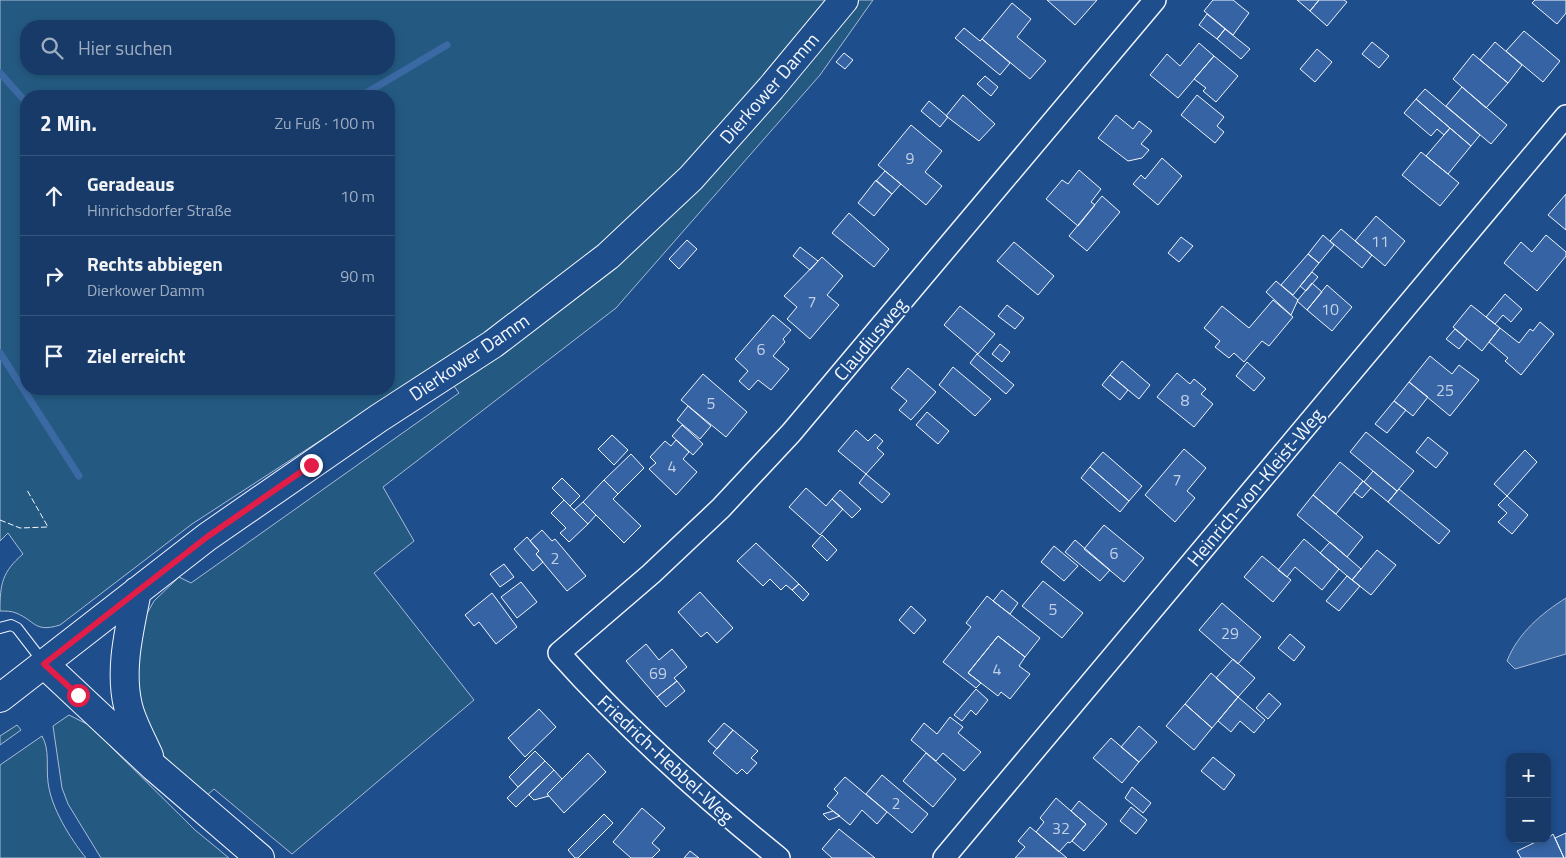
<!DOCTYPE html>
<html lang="de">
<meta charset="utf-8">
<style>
:root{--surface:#173a69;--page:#20416f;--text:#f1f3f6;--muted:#9eadc0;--line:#36547d}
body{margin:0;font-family:"Titillium Web",sans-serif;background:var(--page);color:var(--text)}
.controls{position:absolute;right:15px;bottom:15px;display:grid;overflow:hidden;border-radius:10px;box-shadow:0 2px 8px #0003}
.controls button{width:45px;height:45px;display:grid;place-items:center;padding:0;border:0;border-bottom:1px solid var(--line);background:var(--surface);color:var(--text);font:25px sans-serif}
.stop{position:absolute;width:15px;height:15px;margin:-11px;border:4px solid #e11d48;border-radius:50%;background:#fff}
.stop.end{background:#e11d48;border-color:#fff;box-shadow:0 1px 5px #0008}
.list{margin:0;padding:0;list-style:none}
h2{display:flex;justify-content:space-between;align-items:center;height:65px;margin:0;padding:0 20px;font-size:21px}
h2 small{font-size:16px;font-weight:400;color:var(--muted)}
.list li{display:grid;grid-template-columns:32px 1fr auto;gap:15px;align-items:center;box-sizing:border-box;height:80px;padding:0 20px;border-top:1px solid var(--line)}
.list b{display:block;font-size:19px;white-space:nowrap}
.list p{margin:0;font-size:16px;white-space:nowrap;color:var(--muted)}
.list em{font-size:16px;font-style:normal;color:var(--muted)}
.icon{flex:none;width:28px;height:28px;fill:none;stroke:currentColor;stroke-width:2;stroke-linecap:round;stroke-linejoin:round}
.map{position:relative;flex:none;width:1566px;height:858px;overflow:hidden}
.search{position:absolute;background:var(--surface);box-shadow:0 2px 8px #0003;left:20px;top:20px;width:375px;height:55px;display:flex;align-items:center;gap:12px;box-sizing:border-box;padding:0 18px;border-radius:20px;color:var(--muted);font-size:19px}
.panel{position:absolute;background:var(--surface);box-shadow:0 2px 8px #0003;left:20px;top:90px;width:375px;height:305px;border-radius:20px}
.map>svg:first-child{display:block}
.green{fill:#245a82;stroke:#a8bbd7;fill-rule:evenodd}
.water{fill:#3b69a3;stroke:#a8bbd7}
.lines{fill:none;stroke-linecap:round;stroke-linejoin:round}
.stream{stroke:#3b69a3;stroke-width:7}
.building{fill:#3563a3;stroke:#f2f6ff}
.lane-casing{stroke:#f2f6ff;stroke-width:12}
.street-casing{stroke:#f2f6ff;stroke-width:24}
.secondary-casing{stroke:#f2f6ff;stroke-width:30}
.lane{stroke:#1f4e8c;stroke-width:10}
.street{stroke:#1f4e8c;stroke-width:21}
.secondary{stroke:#1f4e8c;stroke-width:28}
.fence{stroke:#f2f6ff;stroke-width:1;stroke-dasharray:6 2.5;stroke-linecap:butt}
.route{stroke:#e11d48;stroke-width:6}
.labels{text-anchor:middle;stroke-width:4;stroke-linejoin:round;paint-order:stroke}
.number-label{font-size:16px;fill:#c3d1e8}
.street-label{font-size:19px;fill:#f2f6ff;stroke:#1f4e8c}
</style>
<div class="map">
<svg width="1566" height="858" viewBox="0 0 1566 858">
<rect width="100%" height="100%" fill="#1f4e8c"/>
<path class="green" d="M0,0h873l-53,75 -204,233 -233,179 31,54 -40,32 100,127 -182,154 -78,-65 -9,8 -25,-22 -30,-34 -13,-27 3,-88 14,-25 25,-24 12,6 268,-190 -21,-29 -246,160 -132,101c-26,8 -24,-4 -44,-12 -4,-2 -11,-2 -16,-2 0,-27 2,-39 23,-57l-15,-21 -8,8zM26,26h363v43h-363zM26,96h363v293h-363z
M69,715l20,10 106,105 34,28h-128l-33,-54 -6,-16 -9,-62z
M17,725l4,5 -21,15v-9z
M42,736c8,14 4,30 6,46 3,26 22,56 38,76h-86v-93z"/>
<path class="water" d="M1566,598v56l-51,15 -8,-8c11,-28 35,-48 59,-63z"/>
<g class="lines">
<path class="stream" d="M0,73l26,29
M361,96l86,-51
M0,353l79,123"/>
</g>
<path class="building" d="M1047,0h50l-22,25z
M1213,0h20l16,13 -16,22 -29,-24z
M1297,0h22l-9,11z
M1319,0h25l3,2 -20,24 -17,-15z
M1535,0h31v13l-9,11 -25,-21z
M1012,3l19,16 -14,18 29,24 -16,18 -48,-40z
M1207,14l18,15 -8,10 -18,-14z
M964,28l16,13 2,-2 28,24 -10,12 -45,-37z
M1225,29l25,20 -9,10 -24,-20z
M1524,31l36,30 -17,21 -37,-31z
M1372,42l17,14 -10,12 -17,-14z
M1495,42l27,23 -14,18 -28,-23z
M1199,43l15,13 -36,42 -28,-23 17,-21 13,12z
M1317,49l15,13 -17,20 -15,-13z
M844,53l9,7 -8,9 -9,-7z
M1473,54l35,29 -22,25 -33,-29z
M1214,56l24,20 -22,26 -13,-11 3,-3 -12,-9z
M985,76l13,11 -7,9 -14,-12z
M1462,87l45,38 -16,19 -45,-38z
M1425,89l55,46 -9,11 -55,-47z
M963,95l32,29 -16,17 -33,-25z
M1197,95l27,22 -7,9 7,6 -9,11 -34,-28z
M1416,99l34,29 -6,7 -7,-6 -6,7 -27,-23z
M929,101l19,16 -8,10 -19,-16z
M1116,115l17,14 6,-8 13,10 -11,13 8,6 -7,8 -14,3 -30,-23z
M911,125l31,26 -17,21 17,14 -16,19 -48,-40z
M1450,128l21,18 -23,28 -22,-18z
M1421,152l38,31 -19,23 -38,-31z
M1162,158l20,18 -24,29 -25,-21 8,-9 4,4z
M1079,170l22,19 -10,13 4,3 -17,21 -32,-27 16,-19 6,4z
M885,171l16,13 -9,10 -16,-13z
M876,180l16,14 -18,22 -16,-13z
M1566,194v36l-18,-15z
M1102,196l18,16 -33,39 -18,-15z
M849,213l40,36 -15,18 -42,-34z
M1376,216l29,25 -20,25 -30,-25z
M1341,229l31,26 -10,13 -32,-27z
M1323,235l11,10 -15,18 -11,-9z
M1546,235l20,17v4l-29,35 -33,-28 17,-21 11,10z
M1181,237l12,9 -14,16 -11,-9z
M687,240l10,9 -18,20 -10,-10z
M1014,242l40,34 -16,19 -41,-34z
M800,247l18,14 -8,9 -17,-14z
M1308,254l11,9 -26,32 -12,-10z
M822,257l21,19 -16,19 12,10 -29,34 -23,-20 10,-12 -13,-11z
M1312,272l6,5 -12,14 -6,-5z
M1276,281l22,19 -7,15 -25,-23z
M1312,283l10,9 -15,18 -10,-9z
M1327,285l25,22 -20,24 -25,-21z
M1505,294l17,15 -11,13 -8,-7 -8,9 -9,-7z
M1273,300l20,17 -24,29 -7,-5 -18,21 -10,-9 -5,5 -14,-11 5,-6 -16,-13 18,-22 27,22z
M1007,305l17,13 -9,11 -17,-13z
M1471,305l29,23 -18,23 -29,-24z
M960,306l35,28 -17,20 -34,-29z
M773,315l18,15 -8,9 2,3 -12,14 16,13 -18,21 -13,-10 -9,10 -10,-9 9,-10 -13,-12z
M1540,322l14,12 -33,41 -16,-14 3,-3 -19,-16 11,-14 19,15 11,-14 3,2z
M1455,329l12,10 -8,10 -13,-10z
M1000,344l10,8 -8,10 -10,-8z
M977,354l37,31 -8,9 -36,-31z
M1430,356l22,18 7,-9 20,15 -29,36 -41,-34z
M1122,361l28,24 -11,14 -29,-24z
M1247,362l18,16 -11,13 -18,-15z
M953,367l38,32 -16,17 -36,-31z
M908,368l28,24 -25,28 -12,-10 8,-9 -16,-13z
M1177,373l13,11 4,-5 12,10 -5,5 12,10 -19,23 -37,-30z
M703,374l44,38 -21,25 -45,-37z
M1110,375l18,15 -8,10 -18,-15z
M1409,382l19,15 -15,19 -19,-15z
M1394,401l12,9 -19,23 -12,-9z
M688,406l23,20 -11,13 -23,-19z
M927,412l22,19 -11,13 -22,-19z
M682,425l21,19 -10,11 -21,-19z
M856,430l12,11 7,-7 8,7 -6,7 7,6 -18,20 -28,-23z
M1366,432l48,39 -17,20 -47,-39z
M612,435l16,15 -14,15 -16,-16z
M1428,437l20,16 -12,15 -20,-16z
M676,440l13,12 -6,7 14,13 -21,23 -27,-26 7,-6 -6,-6 15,-16 6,5z
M1184,449l22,19 -19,23 8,7 -20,24 -30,-27z
M1525,450l12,12 -30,34 -13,-12z
M1103,452l39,34 -13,15 -39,-34z
M631,454l13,14 -26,26 -14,-14z
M1340,462l23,19 -27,33 -23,-19z
M1090,467l39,34 -9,11 -39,-34z
M1373,471l24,20 -9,11 -24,-20z
M866,474l24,20 -8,9 -23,-20z
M562,478l18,18 -10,10 -18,-18z
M604,480l14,14 -5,5 28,27 -17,17 -41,-41z
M1363,481l8,7 -9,10 -8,-6z
M806,488l20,18 6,-7 11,10 -23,26 -31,-28z
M1399,489l51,42 -11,13 -51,-42z
M840,490l21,19 -9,9 -20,-19z
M1313,495l50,42 -16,20 -50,-42z
M1507,496l21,19 -16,19 -14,-12 9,-9 -9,-8z
M564,500l24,24 -19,18 -9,-9 6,-5 -15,-15z
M583,502l13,13 -8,9 -14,-14z
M1104,525l40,33 -20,24 -40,-33z
M542,530l10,11 3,-2 31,37 -19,15 -31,-37 3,-3 -9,-10z
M822,535l15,15 -10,11 -15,-15z
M527,537l12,14 -3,3 7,8 -10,9 -19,-22z
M1304,539l35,30 -17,21 -27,-23 -8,10 -9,-7z
M1075,540l35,30 -10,11 -35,-29z
M1330,542l31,27 -9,11 -32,-27z
M756,543l43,41 -7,6 -6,-5 -5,5 -11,-11 -7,7 -26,-25z
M1054,546l24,20 -14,15 -23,-19z
M1377,550l19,15 -25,30 -19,-15z
M1262,556l29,24 -18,22 -29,-25z
M504,564l10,13 -14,10 -10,-13z
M1347,576l13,10 -21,25 -13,-10z
M1043,581l40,32 -21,25 -40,-32z
M521,582l16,20 -20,16 -16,-21z
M799,584l10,10 -6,7 -11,-11z
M1002,590l16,13 -8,11 -17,-13z
M700,592l33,36 -16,15 -10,-11 -6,5 -23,-25z
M492,593l25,34 -21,17 -17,-22 -5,4 -9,-11z
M987,596l53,42 -15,19 -27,-21 -30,37 13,10 -5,5 -33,-26 28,-35 -5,-4z
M1222,603l39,34 -23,27 -39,-34z
M911,606l15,14 -12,14 -15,-14z
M1290,634l15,13 -11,14 -16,-13z
M998,636l27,21 -6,9 11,8 -20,25 -9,-7 -3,4 -30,-23z
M646,644l13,16 13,-11 15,18 -13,11 3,3 -20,16 -31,-36z
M1233,659l22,19 -17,19 -22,-19z
M1211,673l27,24 -26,31 -27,-24z
M677,681l8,10 -19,16 -9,-10z
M976,689l12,11 -12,15 -5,-5 -9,11 -8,-6z
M1269,693l12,11 -13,15 -12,-11z
M1238,697l27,23 -11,13 -14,-12 -9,11 -13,-11z
M1185,704l27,24 -18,22 -28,-24z
M539,709l17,18 -31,30 -17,-19z
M950,717l13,10 -5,6 23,19 -17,19 -21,-18 -7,8 -25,-21 13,-17 13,11z
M724,723l9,7 -16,19 -9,-8z
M1139,726l18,16 -18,20 -18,-15z
M733,730l25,21 -7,7 6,5 -10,11 -5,-5 -5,5 -24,-21z
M1111,738l28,24 -17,21 -29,-25z
M535,751l10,10 -27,26 -9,-10z
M588,753l18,19 -42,41 -17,-19z
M926,753l30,26 -23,28 -30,-26z
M1213,757l22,18 -11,15 -23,-19z
M545,761l9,9 -38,37 -9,-9z
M554,770l8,9 -15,15 2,2 -15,4 -5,-5z
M882,775l46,39 -16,19 -46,-39z
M845,777l42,35 -10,12 -15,-14 -12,15 -23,-19 11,-13 -4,-4z
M1132,787l19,16 -8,10 -18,-15z
M1056,798l30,26 -16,19 -2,-1 -9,10 -23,-20 8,-10 -4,-4z
M1079,801l28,23 -23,27 -12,-10 14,-17 -15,-13z
M1131,807l16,13 -11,14 -16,-13z
M642,808l23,20 -13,15 8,7 -8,8h-21l-18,-16z
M833,811l7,5 -11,4 -6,-6z
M604,814l9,9 -35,35h-3l-7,-8z
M1030,827l37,31h-52l10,-11 -7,-6z
M839,829l36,29h-43l-10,-9z
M1566,833v25h-2l-9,-20z
M1553,834l11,24h-43l-4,-7 25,-12h5z
M690,851l9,7h-15z"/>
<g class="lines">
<g class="lane-casing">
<path id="lane" d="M0,628l11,-3 6,3 27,35"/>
</g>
<g class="street-casing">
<path id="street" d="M779,858c-78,-63 -153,-130 -220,-205l92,-79 70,-66 70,-75 364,-433
M944,858l622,-742"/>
</g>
<g class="secondary-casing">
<path id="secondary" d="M137,591c-7,37 -18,77 -9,115 4,17 14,34 21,50
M44,664l110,103 106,91
M0,698l207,-161 172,-119 114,-74 115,-88 83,-78 80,-90 73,-88"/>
</g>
<use href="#lane" class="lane"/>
<use href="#street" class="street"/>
<use href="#secondary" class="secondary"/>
<path class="fence" d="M0,520l20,8 28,-1 -21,-37"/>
</g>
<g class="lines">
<path class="route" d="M78,695l-34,-31 163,-127 104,-72"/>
</g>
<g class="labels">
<g class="number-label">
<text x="910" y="164">9</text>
<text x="1380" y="247">11</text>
<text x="812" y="307">7</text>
<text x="1330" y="315">10</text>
<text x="761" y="355">6</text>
<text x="1445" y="396">25</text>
<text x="1185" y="406">8</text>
<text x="711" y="409">5</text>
<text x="672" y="472">4</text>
<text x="1177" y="485">7</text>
<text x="1114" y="559">6</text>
<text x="555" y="564">2</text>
<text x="1053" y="615">5</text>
<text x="1230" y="639">29</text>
<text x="997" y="675">4</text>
<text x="658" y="679">69</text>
<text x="896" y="809">2</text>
<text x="1061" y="834">32</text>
</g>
<g class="street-label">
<text transform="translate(769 88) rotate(-49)" y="7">Dierkower Damm</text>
<text transform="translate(870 339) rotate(-50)" y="7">Claudiusweg</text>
<text transform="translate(469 357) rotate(-34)" y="7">Dierkower Damm</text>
<text transform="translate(1255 487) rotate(-50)" y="7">Heinrich-von-Kleist-Weg</text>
<text transform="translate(666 759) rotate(43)" y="7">Friedrich-Hebbel-Weg</text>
</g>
</g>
</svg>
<div class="controls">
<button>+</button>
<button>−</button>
</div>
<div class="stop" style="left:78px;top:695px"></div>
<div class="stop end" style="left:311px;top:465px"></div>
<div class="search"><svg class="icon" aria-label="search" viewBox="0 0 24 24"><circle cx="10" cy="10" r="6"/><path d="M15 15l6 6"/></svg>Hier suchen</div>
<section class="panel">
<h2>2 Min.<small>Zu Fuß · 100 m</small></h2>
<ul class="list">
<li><svg class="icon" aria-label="ahead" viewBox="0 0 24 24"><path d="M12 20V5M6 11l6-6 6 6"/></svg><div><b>Geradeaus</b><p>Hinrichsdorfer Straße</p></div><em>10 m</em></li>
<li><svg class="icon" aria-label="right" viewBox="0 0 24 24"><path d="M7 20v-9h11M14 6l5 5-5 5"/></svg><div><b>Rechts abbiegen</b><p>Dierkower Damm</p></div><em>90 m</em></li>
<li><svg class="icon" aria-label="arrive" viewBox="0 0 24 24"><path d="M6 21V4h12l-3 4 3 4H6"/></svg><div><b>Ziel erreicht</b></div></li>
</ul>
</section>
</div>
